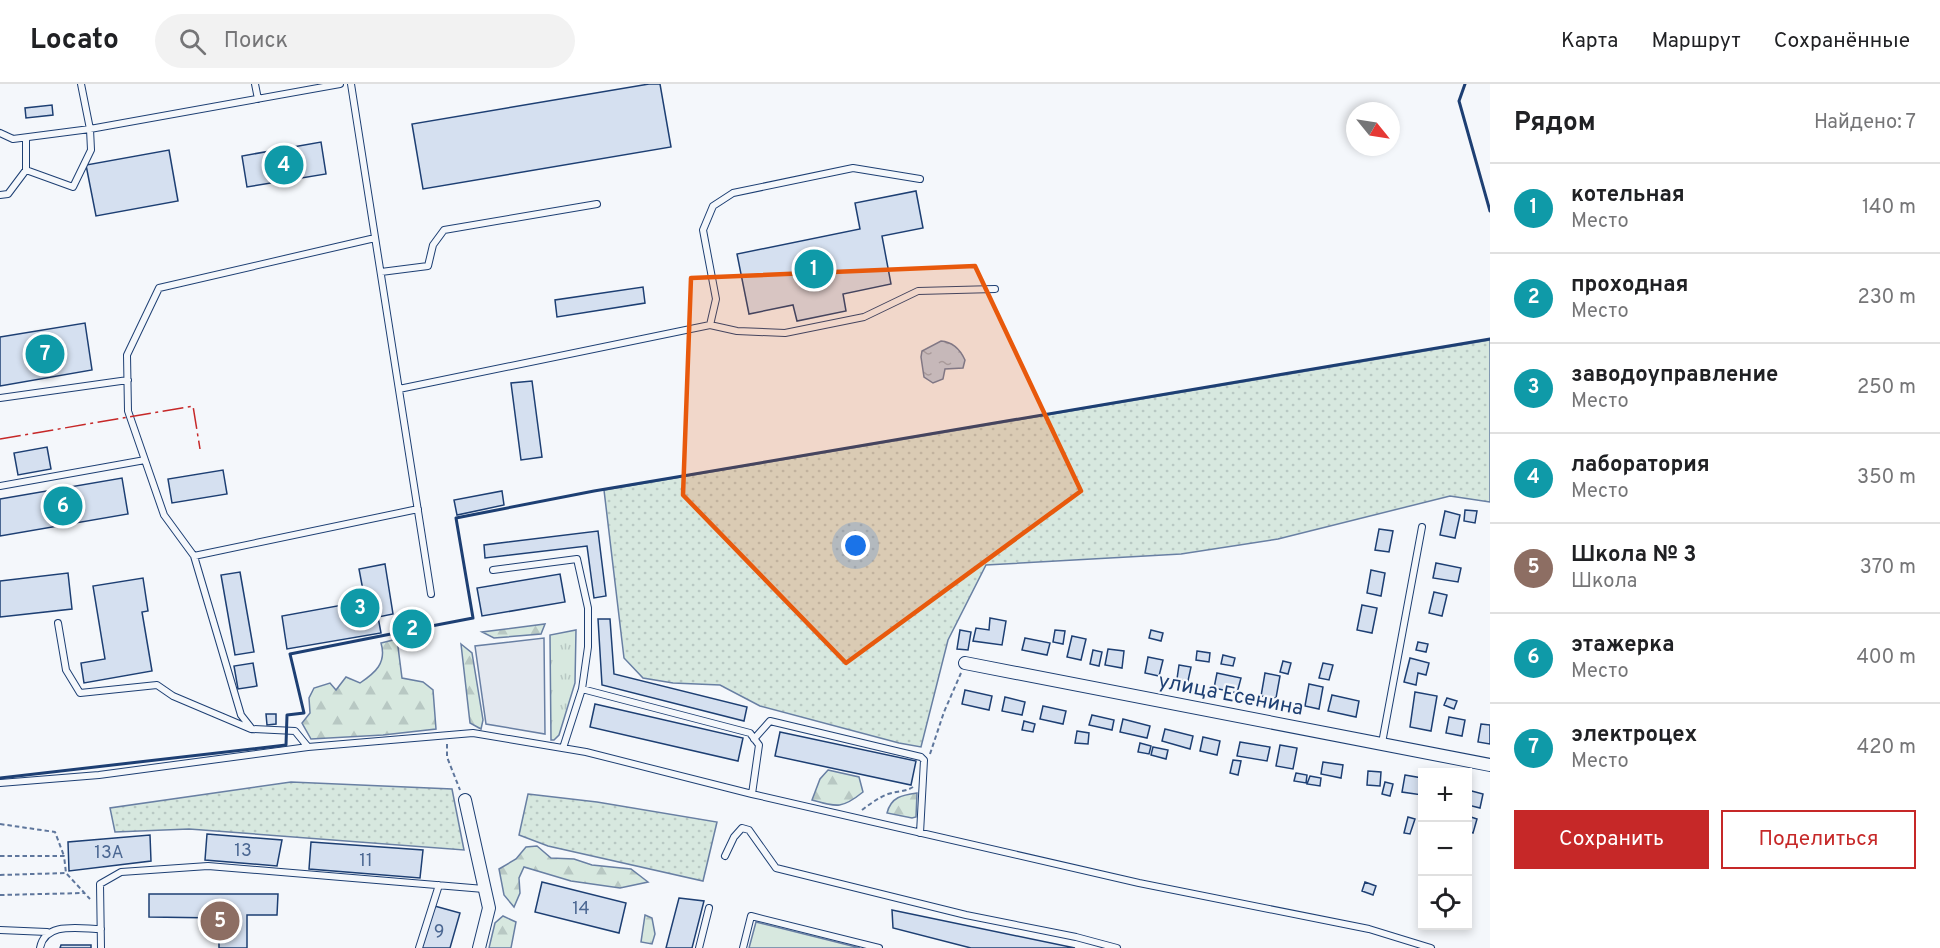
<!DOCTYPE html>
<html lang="ru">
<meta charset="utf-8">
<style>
:root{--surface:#fff;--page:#f2f2f2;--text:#202124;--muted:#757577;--line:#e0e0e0;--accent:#c62828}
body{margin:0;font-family:Overpass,sans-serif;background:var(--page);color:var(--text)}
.controls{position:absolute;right:18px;bottom:18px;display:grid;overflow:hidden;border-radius:0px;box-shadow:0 3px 9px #0003}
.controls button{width:54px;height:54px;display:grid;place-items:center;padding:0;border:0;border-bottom:2px solid var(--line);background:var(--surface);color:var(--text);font:30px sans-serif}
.compass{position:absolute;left:1346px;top:18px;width:54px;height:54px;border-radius:50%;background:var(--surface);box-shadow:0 3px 9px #0003;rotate:120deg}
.you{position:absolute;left:856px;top:462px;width:21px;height:21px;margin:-15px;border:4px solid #fff;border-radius:50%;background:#1a73e8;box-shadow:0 0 0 9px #1a73e833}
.badge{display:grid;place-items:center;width:39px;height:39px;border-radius:50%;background:var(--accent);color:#fff;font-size:20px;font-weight:700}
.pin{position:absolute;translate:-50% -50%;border:3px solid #fff;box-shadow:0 2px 6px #0006}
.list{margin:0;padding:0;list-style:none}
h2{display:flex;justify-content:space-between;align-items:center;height:78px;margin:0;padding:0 24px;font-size:26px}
h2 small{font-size:20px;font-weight:400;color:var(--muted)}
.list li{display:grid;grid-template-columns:39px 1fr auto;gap:18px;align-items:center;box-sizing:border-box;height:90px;padding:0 24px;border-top:2px solid var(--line)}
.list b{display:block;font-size:22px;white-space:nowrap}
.list p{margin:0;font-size:20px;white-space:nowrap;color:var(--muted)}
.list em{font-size:20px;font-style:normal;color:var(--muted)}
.actions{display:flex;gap:12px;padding:18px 24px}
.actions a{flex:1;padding:14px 0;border:2px solid var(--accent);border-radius:0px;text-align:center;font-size:21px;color:var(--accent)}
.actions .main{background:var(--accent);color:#fff}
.icon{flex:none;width:33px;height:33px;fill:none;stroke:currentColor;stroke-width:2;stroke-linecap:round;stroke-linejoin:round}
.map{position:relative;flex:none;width:1490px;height:864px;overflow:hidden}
header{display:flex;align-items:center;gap:36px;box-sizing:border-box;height:84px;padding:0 30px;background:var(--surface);border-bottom:2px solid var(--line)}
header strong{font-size:28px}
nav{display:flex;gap:33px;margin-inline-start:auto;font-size:21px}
.search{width:420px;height:54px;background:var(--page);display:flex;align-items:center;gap:15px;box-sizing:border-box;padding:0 21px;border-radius:33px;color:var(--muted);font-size:22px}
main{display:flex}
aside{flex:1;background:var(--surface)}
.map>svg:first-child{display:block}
.grass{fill:url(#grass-tufts);stroke:#687fa3;stroke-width:1.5}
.forest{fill:url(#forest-firs);stroke:#687fa3;stroke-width:1.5}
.park{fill:url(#park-dots);stroke:#687fa3;stroke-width:1.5}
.pitch{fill:#d7e8df;stroke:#687fa3;stroke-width:1.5}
.parking{fill:#e3e8f0;stroke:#687fa3;stroke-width:1.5}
.water{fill:url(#water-ripples);stroke:#687fa3;stroke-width:1.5}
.building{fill:#d5e0f0;stroke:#1d3f73;stroke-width:1.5}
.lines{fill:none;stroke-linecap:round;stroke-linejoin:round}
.service-casing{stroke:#1d3f73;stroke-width:8}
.minor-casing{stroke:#1d3f73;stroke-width:14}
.path{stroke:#5e769c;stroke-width:2;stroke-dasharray:4.5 3;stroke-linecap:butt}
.service{stroke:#f4f7fb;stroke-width:6}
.minor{stroke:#f4f7fb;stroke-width:12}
.wall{stroke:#1d3f73;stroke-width:3}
.power{stroke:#c62828;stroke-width:1.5;stroke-dasharray:21 4.5 3 4.5;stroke-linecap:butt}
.marked{fill:#e8590c;fill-opacity:0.2;stroke:#e8590c;stroke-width:4.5;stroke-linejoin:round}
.labels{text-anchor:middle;stroke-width:4.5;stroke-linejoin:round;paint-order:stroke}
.number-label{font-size:18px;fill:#4b6792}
.street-label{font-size:21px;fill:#1d3f73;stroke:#f4f7fb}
</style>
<header>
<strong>Locato</strong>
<div class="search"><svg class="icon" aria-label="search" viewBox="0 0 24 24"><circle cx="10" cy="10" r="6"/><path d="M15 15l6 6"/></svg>Поиск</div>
<nav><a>Карта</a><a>Маршрут</a><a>Сохранённые</a></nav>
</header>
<main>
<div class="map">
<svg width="1490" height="864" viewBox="0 0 1490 864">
<defs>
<pattern id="grass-tufts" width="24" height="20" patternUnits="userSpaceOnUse" patternTransform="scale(1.5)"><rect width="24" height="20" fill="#d7e8df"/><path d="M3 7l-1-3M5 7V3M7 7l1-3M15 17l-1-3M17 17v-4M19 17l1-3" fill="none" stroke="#b8c8c3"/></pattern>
<pattern id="forest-firs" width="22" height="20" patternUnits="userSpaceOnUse" patternTransform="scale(1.5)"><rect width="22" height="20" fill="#d7e8df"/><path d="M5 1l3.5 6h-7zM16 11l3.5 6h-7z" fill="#b8c8c3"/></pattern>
<pattern id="park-dots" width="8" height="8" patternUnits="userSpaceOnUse" patternTransform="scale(1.5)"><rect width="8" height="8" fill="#d7e8df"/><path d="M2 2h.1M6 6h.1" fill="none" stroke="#b8c8c3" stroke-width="1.8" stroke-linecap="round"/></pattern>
<pattern id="water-ripples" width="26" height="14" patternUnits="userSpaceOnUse" patternTransform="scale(1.5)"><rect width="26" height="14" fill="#bed0e5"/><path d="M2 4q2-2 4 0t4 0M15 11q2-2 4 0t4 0" fill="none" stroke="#9aaabe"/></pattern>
</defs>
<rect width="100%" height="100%" fill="#f4f7fb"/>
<path class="grass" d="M576,546l-1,53 -16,52 -5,5h-3l-1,-105z"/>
<path class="forest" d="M545,540l-4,10 -47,4 -12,-6z
M397,555l5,39 21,4 10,8 3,39 -53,6 -72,4 -9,-16 8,-10 -1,-15 5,-10 16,-5 6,7 10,-13 14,6c15,-10 27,-20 21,-40z
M461,560l11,9 11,67 -2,9 -11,-6z
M828,686l31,7 4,15c-21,17 -26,15 -51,8l8,-21z
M917,709l-1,24 -4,1 -25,-5c4,-16 15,-18 30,-20z
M537,762l14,12 23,1 18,6 39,4 17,13 -28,6 -49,-7 -47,-14 -5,11 1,15 -6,14 -10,-12 -5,-26 17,-10 10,-12z
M645,831l7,3 3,16 -3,10 -11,-2z
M503,832l13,6 -5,26h-22l6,-25z"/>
<path class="park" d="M1490,256v162l-40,-6 -172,43 -97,15 -195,11 -38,75 -27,107 -22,-4 -139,-37 -40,-21 -47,-2 -30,-5 -19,-20 -20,-168z
M291,698l161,7 12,61 -275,-21 -74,3 -5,-24z
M528,710l69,8 120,20 -14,59 -155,-35 -29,-11z"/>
<path class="pitch" d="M756,838l104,26h-111z"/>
<path class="parking" d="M544,554l1,96 -59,-10 -11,-78z"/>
<path class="water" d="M941,257c12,1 19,8 24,19l-2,8 -18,1 -2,10 -10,4 -9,-6 -3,-20 1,-6z"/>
<path class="building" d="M649,0h11l11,63 -248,42 -11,-65z
M52,21l1,10 -27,3 -1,-10z
M321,58l5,32 -79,13 -5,-31z
M169,66l9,51 -82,15 -10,-51z
M916,107l7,37 -41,8 9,48 -48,10 3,17 -49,10 -4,-16 -44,9 -12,-60 123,-25 -5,-26z
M643,203l2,16 -88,14 -2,-17z
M85,239l7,47 -92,16v-49z
M532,297l10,76 -21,3 -10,-77z
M47,363l4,22 -33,6 -4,-22z
M223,386l4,24 -55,9 -4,-24z
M122,394l6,36 -128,22v-37z
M502,407l2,14 -47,10 -3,-15z
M1465,426l12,1 -2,12 -11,-2z
M1445,427l15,4 -5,23 -15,-3z
M1379,445l14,2 -4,21 -14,-2z
M598,447l8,65 -12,2 -7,-52 -102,12 -1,-13z
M1436,479l25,5 -3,14 -25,-4z
M385,480l8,50 -15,3 3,16 -94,16 -5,-33 83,-15 -6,-32z
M1371,486l14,3 -4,23 -14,-3z
M240,488l14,80 -19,3 -14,-80z
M68,489l4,36 -72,8v-36z
M560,490l5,28 -83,14 -5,-28z
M143,494l5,33 -6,1 10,59 -68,12 -3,-20 24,-4 -12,-73z
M1434,508l13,3 -5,21 -13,-3z
M1362,521l15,3 -5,25 -15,-3z
M423,533l3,20 -25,5 -4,-21z
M990,534l16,3 -4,24 -29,-4 3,-13 13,2z
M598,535h12l4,55 133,33 -3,14 -142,-36z
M960,546l11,2 -3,18 -11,-1z
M1055,546l10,1 -2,13 -10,-2z
M1151,546l12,3 -2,8 -12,-3z
M1072,552l14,3 -5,21 -14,-3z
M1025,554l25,5 -3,12 -25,-5z
M1418,558l10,2 -2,8 -10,-2z
M1108,565l16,2 -2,17 -17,-3z
M1093,566l9,2 -3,14 -9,-2z
M1197,567l13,2 -1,9 -13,-2z
M1223,571l12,3 -2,8 -12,-2z
M1148,573l15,3 -4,16 -14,-3z
M1410,574l19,5 -3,12 -8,-2 -2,12 -12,-3z
M1283,577l8,2 -3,11 -8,-2z
M253,579l4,23 -19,3 -4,-23z
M1323,579l10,2 -4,15 -10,-2z
M1179,581l12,2 -3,14 -11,-2z
M1217,589l24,5 -4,15 -23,-5z
M1265,589l15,3 -4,22 -15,-2z
M1309,600l14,3 -4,22 -14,-3z
M965,606l27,6 -3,14 -27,-6z
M1415,608l22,4 -6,35 -21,-4z
M1332,611l27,6 -3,16 -28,-6z
M1005,613l20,5 -3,13 -20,-4z
M1447,614l10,3 -3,8 -10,-4z
M595,620l148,34 -5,23 -148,-34z
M1043,622l23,5 -3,13 -23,-5z
M266,630h10v10l-9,1z
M1092,631l22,5 -2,10 -23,-5z
M1449,633l16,3 -3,16 -16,-3z
M1123,635l27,7 -3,12 -27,-6z
M1024,637l11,3 -2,8 -11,-2z
M1481,640l9,1v19l-12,-2z
M1165,645l28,7 -3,13 -28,-8z
M1077,647l12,2 -1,11 -13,-1z
M780,648l136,29 -5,24 -136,-29z
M1203,653l17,4 -3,14 -17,-4z
M1240,658l30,5 -3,14 -30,-5z
M1140,659l11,3 -2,8 -11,-2z
M1280,661l17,3 -4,21 -17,-3z
M1153,663l15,3 -2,9 -15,-4z
M1233,676l8,1 -3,14 -8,-2z
M1323,678l20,3 -2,13 -20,-4z
M1368,687l13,1 -1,14 -13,-1z
M1296,689l11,2 -1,8 -12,-2z
M1405,691l17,3v17l-20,-3z
M1310,692l11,2 -1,8 -13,-2z
M1385,698l8,2 -3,12 -8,-2z
M1468,706l15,4 -3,14 -12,-3z
M1468,732l9,3 -4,14 -5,-2z
M1408,733l7,2 -5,15 -6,-1z
M207,750l75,6 -5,26 -72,-6z
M150,751l1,26 -82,10 -1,-29z
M311,758l112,8 -3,28 -111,-9z
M542,798l84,21 -7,30 -84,-21z
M1365,798l11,4 -3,9 -11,-4z
M149,810h129l-1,21h-30v33h-28v-30l-70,-1z
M679,814l25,3 -12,47h-26z
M431,821l29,8 -10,35h-32z
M892,826l183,38h-104l-78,-20z
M61,861h30v3h-31z"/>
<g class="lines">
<g class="service-casing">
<path id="service" d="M255,0l3,15
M351,0l80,510
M0,49l13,6 77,-10 -9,-45
M26,54v32
M0,111l8,-1 18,-24 47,17 18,-37 -1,-21 250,-45
M375,154l-216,50 -32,67 1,56 36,104 30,41 224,-47
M381,188l47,-6 5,-21 11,-15 153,-26
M710,241l27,6 48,2 79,-16 54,-26 77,-2
M399,305l311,-64 6,-26 -13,-69 10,-24 20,-13 120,-25 67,11
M0,314l128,-18
M0,402l145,-26
M194,472l47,159 11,14 43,2 13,16 165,-14 113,19 166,42 387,89 230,46 62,19
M493,486l84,-11 11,49v39l-6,42
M58,539l8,47 14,23 77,-8 16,11 78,33
M754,655l16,-18 151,36 3,3 -4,73
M1382,659l40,-216
M563,664l19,-59 168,44 9,12 -7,49
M0,699l99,-8 209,-28
M725,772l9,-19 8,-9 7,2 27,38 190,47 110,22 41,11
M0,846l47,2
M40,864c5,-27 40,-19 61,-19
M101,864l-1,-64 21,-12 87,-6 276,23
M419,864l20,-63
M699,864l10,-40
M743,864l8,-32 128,32"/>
</g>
<g class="minor-casing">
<path id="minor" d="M965,579l525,102
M465,716l24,108 -10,40"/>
</g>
<path class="path" d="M447,660v13l13,33
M930,670l14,-42 17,-39
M862,726c8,-6 16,-12 26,-16 9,-3 17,-2 25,-7
M0,740l55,8 9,24
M0,772h64l2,17 24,26
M0,791l66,-2
M0,811l84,-2"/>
<use href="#service" class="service"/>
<use href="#minor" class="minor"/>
<path class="wall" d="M1465,0l-6,17 31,110
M421,544l52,-10 -17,-100 138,-27 896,-152
M0,694l286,-33 1,-30 17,-2 -14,-59 111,-22"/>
<path class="power" d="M0,355l193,-33 7,43"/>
</g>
<path class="marked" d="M975,182l106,225 -235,172 -163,-168 8,-217z"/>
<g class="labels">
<g class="number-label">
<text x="243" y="772">13</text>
<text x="109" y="774">13А</text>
<text x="366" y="782">11</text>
<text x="581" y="830">14</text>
<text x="439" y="853">9</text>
</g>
<g class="street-label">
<text transform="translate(1231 610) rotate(11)" y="7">улица Есенина</text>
</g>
</g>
</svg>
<div class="controls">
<button>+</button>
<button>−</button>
<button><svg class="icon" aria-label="locate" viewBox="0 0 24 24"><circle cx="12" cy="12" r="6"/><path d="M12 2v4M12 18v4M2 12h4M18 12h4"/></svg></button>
</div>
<svg class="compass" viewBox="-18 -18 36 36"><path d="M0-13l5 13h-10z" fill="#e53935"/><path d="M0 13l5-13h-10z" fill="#757577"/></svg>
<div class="you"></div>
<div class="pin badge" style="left:814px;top:185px;background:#0f9aa8">1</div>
<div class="pin badge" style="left:412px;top:545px;background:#0f9aa8">2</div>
<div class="pin badge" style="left:360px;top:524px;background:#0f9aa8">3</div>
<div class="pin badge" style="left:284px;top:81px;background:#0f9aa8">4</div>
<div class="pin badge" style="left:220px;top:837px;background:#8d6e63">5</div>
<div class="pin badge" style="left:63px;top:422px;background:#0f9aa8">6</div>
<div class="pin badge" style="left:45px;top:270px;background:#0f9aa8">7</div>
</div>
<aside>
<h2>Рядом<small>Найдено: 7</small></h2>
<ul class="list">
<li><span class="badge" style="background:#0f9aa8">1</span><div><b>котельная</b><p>Место</p></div><em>140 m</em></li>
<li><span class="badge" style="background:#0f9aa8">2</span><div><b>проходная</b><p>Место</p></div><em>230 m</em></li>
<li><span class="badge" style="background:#0f9aa8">3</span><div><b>заводоуправление</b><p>Место</p></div><em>250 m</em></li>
<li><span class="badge" style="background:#0f9aa8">4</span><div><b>лаборатория</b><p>Место</p></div><em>350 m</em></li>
<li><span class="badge" style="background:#8d6e63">5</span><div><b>Школа № 3</b><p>Школа</p></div><em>370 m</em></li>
<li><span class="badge" style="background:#0f9aa8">6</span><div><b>этажерка</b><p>Место</p></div><em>400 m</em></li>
<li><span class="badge" style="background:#0f9aa8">7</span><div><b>электроцех</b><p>Место</p></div><em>420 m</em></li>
</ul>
<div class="actions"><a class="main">Сохранить</a><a>Поделиться</a></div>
</aside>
</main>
